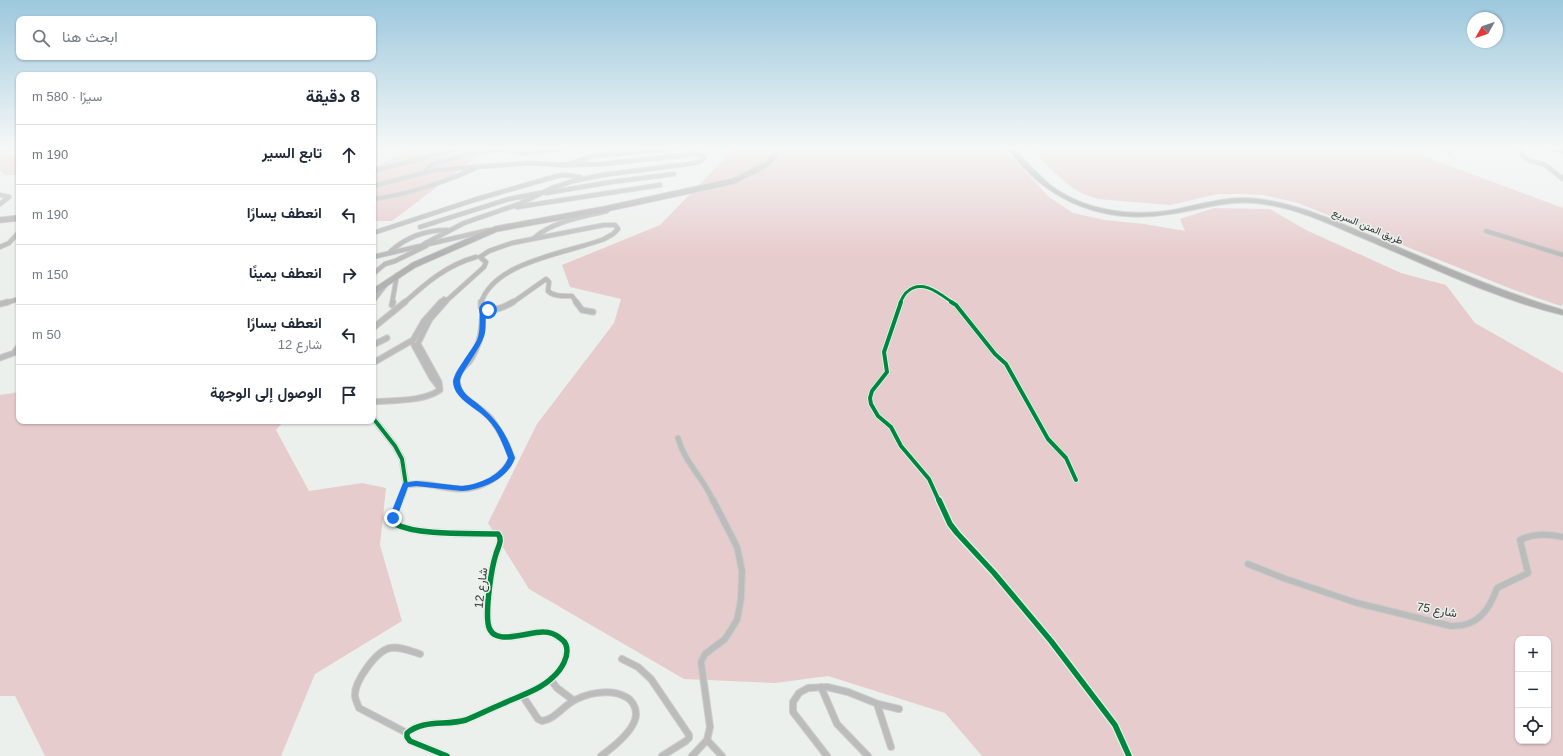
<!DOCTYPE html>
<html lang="ar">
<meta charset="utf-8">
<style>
:root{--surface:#fff;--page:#f6f6f7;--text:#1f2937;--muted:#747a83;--line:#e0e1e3}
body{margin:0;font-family:Arial,Vazirmatn,sans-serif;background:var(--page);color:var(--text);direction:rtl}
.controls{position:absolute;right:12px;bottom:12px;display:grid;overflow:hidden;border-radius:8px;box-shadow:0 1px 3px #0004}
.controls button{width:36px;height:36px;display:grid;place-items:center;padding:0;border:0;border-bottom:1px solid var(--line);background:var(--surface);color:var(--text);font:20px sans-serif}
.compass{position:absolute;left:1467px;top:12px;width:36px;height:36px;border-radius:50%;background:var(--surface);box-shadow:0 1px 3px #0004;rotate:230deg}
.stop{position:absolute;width:12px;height:12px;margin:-9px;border:3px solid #1a73e8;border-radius:50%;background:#fff}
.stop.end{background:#1a73e8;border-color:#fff;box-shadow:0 1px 4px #0008}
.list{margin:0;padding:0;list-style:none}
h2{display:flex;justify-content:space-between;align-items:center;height:52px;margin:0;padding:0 16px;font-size:17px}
h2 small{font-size:13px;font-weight:400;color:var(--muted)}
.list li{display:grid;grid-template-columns:26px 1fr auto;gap:12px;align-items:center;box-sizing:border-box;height:60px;padding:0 16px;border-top:1px solid var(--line)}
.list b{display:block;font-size:15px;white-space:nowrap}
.list p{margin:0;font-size:13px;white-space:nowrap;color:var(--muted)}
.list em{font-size:13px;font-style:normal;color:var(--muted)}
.icon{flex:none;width:22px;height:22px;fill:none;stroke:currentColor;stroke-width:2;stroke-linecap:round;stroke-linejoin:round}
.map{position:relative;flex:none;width:1563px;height:756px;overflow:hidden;direction:ltr}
.search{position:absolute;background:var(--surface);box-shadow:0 1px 3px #0004;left:16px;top:16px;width:360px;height:44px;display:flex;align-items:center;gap:10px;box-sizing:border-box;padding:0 14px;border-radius:8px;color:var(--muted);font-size:15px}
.panel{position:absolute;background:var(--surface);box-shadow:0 1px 3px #0004;left:16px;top:72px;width:360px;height:352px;border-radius:8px;direction:rtl}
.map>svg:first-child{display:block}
.forest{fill:#e7cccd;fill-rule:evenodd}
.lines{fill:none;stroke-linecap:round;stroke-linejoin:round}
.minor-far2-casing{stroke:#cbcdcb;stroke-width:5.5}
.minor-far1-casing{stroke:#cbcdcb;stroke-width:7}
.minor-casing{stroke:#cbcdcb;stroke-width:8}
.secondary-casing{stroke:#cbcdcb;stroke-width:7}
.motorway-casing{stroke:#cbcdcb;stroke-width:2}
.minor-far2{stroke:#bcbcbc;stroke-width:4}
.minor-far1{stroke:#bcbcbc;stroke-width:5}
.minor{stroke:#bcbcbc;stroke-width:6}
.secondary{stroke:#b3b2b2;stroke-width:5.5}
.motorway{fill:#b0b0b0;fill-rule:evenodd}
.cycleway-far2-casing{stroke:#ebf1ec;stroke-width:5}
.cycleway-far1-casing{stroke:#ebf1ec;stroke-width:6}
.cycleway-casing{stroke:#ebf1ec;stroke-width:8}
.cycleway-far2{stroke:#00873e;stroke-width:3}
.cycleway-far1{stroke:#00873e;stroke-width:4}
.cycleway{stroke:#00873e;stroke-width:5.5}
.route{fill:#1a73e8}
.labels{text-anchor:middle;stroke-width:3;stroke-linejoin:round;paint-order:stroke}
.street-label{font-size:10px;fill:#313331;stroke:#ebf1ec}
.near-street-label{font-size:12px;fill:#313331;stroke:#ebf1ec}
</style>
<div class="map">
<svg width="1563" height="756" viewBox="0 0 1563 756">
<rect width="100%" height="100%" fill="#ecf0ed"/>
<path class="forest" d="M0,149h19v26h-14l-5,-5z
M410,149h77l-95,72h-19v-53z
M734,149h270l45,48 24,16 32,7 39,4 41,7 -5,-12 34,-11 56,1 36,21 95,43 45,12 29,38 88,50v383h-581l-37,-43 -117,-37 -53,7 -91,-4 -155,-90 -41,-66 49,-99 77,-101 7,-24 -51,-12 -8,-22 98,-40zM1518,639h30v102h-30z
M1031,149h346l49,8 137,51v96l-2,2 -47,-16 -216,-87 -35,-8 -22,-1h-23l-48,11 -72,-6 -15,-5 -10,-6 -17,-14z
M19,392v29h265l-8,9 33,61 53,-8 24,5 -6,57 22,76 -87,53 -34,82h-236l-30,-60h-15v-301z"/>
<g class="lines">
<g class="minor-far2-casing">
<path id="minor-far2" d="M1443,149l7,3
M1523,149l-2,3c4,11 19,9 27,15 5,4 10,8 15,12
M1550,149l13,2
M569,164l24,-8 78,-7
M373,171l84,-22
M425,172l5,-6 9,-4 34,-9 31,-4 5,2 14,2 38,-4
M373,186l62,-16 94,-7 37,2 36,-1 93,-10 8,2 1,2 -5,4 -11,2 -86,11 -29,6 -21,7 -33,16 -55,19 -40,21
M546,193l65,-11 63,-8
M0,195l9,2 -9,7
M373,199c35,-4 68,-16 101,-30
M517,207l143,-22
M420,227l89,-28 31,-6
M1486,231l77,24
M373,233l104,-34 80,-23 7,-1 16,2 -3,3
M534,238c19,-17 49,-21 73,-27
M0,247l9,-4 10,-11
M390,252c16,-15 36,-22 58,-22
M373,257l116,-27
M480,257l9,-6 23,-8 92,-18h11l3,4 -5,5 -9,5c-35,14 -110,22 -123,64
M373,274l12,-10 10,-3 31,-15
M373,301l14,-18
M5,303l14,-4
M392,303l5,-28
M404,303c22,-20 43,-38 72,-46
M441,303l3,-4
M444,303l40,-36 2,-5 -5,-4
M512,303l34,-24 3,3 -1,9c6,6 16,5 24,5l5,7
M900,303c2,-4 4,-9 7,-11 15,-14 33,2 46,11"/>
</g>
<g class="minor-far1-casing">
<path id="minor-far1" d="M576,302l6,8 11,2
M901,302l-17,50 3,20 -15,19 -2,7 1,6 7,12 13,11 10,19 28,33 10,22
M951,302l5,3 39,49 11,10 42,75 18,19 10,22
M0,304l8,-2
M392,305l1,-3
M483,309c12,2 20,-1 30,-7
M373,328l32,-26
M413,340l11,-19 17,-19
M419,341l11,-22 15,-17
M373,345l14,-7
M414,345l18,33 7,9
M0,358l14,-5 5,-7
M373,363l38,-22
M373,402c21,-2 49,0 67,-12l-1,-8 -21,-38
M373,418l22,28 7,13 4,26 -6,16
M678,438c7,26 26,40 35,63
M406,485c19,-4 37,4 55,4 21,0 42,-13 51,-31 -5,-14 -11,-26 -20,-38 -11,-15 -39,-21 -34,-44 1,-5 7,-10 11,-14 12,-18 13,-32 14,-53l-2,-2v-5"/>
</g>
<g class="minor-casing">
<path id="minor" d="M400,500l-7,18 2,6c24,12 75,9 103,10 5,6 0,13 -2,20 -5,15 -10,53 -8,69 3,26 40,8 56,9 6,0 11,2 16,6 3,2 5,4 6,7 4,11 -5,25 -13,32 -13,13 -34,19 -51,27 -12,5 -24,11 -36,16 -20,6 -42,-1 -59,13v4l3,4 37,15
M939,500l11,24 7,9 37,40 57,68 64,84 14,31
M1248,564l38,15 71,24 94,23c26,1 38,-15 46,-38l31,-15 -8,-33c14,-7 28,-6 43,-3
M622,659l16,8 13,12 38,56v3l-3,3 -24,15
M551,680l6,8 16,12
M821,687l16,37 31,32
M522,695l16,24 4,2c12,-2 18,-11 28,-18 15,-10 40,-15 56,-6 6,3 10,10 10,17 0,16 -24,34 -35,42
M877,704l14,43
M407,733l-48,-25c-1,-4 -4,-8 -4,-12 -1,-14 21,-45 35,-48 10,-2 20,3 30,6
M707,740l3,-13 -9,-65 4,-8 20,-15 12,-19 4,-21 1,-28 -5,-24 -24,-47
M692,756l15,-16 15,16
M827,756l-34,-44v-10l6,-9 9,-5 19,-1 21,5 30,12 21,5"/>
</g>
<g class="secondary-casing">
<path id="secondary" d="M0,220l19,-2
M373,292l41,-27 82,-36 109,-20 129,-28 33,-17 8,-9v-6"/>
</g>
<g class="motorway-casing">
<path id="motorway" d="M1008,149h6c13,13 25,27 39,38 33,24 80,30 120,23 29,-6 56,-15 86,-11 41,5 78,23 115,38 62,26 124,54 189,73v5c-68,-16 -133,-49 -198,-76 -29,-12 -59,-27 -90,-33 -42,-9 -65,2 -105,8 -65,11 -123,-12 -162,-65z"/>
</g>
<use href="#minor-far2" class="minor-far2"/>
<use href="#minor-far1" class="minor-far1"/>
<use href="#minor" class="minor"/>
<use href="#secondary" class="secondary"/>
<use href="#motorway" class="motorway"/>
<g class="cycleway-far2-casing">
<path id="cycleway-far2" d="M900,303c2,-4 4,-9 7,-11 15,-14 33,2 46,11"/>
</g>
<g class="cycleway-far1-casing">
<path id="cycleway-far1" d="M901,302l-17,50 3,20 -15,19 -2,7 1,6 7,12 13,11 10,19 28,33 10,22
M951,302l5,3 39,49 11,10 42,75 18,19 10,22
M373,418l22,28 7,13 4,26 -6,16"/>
</g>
<g class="cycleway-casing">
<path id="cycleway" d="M400,500l-7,18 2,6c24,12 75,9 103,10 5,6 0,13 -2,20 -5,15 -10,53 -8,69 3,26 40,8 56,9 6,0 11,2 16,6 3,2 5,4 6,7 4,11 -5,25 -13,32 -13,13 -34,19 -51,27 -12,5 -24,11 -36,16 -20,6 -42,-1 -59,13v4l3,4 37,15
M939,500l11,24 7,9 37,40 57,68 64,84 14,31"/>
</g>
<use href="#cycleway-far2" class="cycleway-far2"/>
<use href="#cycleway-far1" class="cycleway-far1"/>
<use href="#cycleway" class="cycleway"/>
</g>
<linearGradient id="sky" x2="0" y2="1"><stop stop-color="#9cc8dd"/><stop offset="0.58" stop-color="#f6f8f7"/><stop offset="1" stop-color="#f6f8f7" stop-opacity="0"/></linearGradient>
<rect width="1563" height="255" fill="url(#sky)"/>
<path class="route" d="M483,307l8,3 -5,2c-1,8 1,20 -3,27 -4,11 -24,36 -23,43 1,10 10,16 17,21 21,18 29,29 38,55 -7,21 -32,31 -53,33l-46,-5 -8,1 -12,33h-6l-1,-2 14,-35 13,-2 46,5c18,-2 40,-11 46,-28 -5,-13 -10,-28 -20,-38 -10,-12 -34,-20 -35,-38 0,-9 19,-32 24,-42 4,-9 2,-22 3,-31z"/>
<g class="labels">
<g class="street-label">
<text transform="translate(1368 226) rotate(23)" y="4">طريق المتن السريع</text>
</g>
<g class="near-street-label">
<text transform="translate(481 588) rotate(-83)" y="4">شارع 12</text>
<text transform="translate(1437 610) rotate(10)" y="4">شارع 75</text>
</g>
</g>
</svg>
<div class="controls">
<button>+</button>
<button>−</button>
<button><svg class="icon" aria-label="locate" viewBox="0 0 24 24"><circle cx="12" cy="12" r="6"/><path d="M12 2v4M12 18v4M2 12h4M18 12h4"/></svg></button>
</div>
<svg class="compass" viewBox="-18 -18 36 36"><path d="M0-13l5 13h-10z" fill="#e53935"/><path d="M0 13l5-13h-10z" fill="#747a83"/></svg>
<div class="stop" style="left:488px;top:310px"></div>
<div class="stop end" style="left:393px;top:518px"></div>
<div class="search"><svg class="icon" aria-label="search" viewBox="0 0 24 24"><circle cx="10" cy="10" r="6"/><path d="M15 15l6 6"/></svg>ابحث هنا</div>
<section class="panel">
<h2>8 دقيقة<small>سيرًا · 580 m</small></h2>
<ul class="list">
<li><svg class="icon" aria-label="ahead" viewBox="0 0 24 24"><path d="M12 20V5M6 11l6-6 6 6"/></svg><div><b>تابع السير</b></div><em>190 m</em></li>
<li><svg class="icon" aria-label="left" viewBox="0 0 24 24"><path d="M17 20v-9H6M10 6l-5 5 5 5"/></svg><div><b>انعطف يسارًا</b></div><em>190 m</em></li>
<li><svg class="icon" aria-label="right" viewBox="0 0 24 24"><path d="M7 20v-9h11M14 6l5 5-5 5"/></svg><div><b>انعطف يمينًا</b></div><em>150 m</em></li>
<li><svg class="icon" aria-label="left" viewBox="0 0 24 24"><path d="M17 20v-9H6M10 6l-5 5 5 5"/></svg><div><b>انعطف يسارًا</b><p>شارع 12</p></div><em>50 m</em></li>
<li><svg class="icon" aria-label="arrive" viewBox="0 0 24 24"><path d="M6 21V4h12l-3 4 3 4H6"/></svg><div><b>الوصول إلى الوجهة</b></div></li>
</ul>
</section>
</div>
